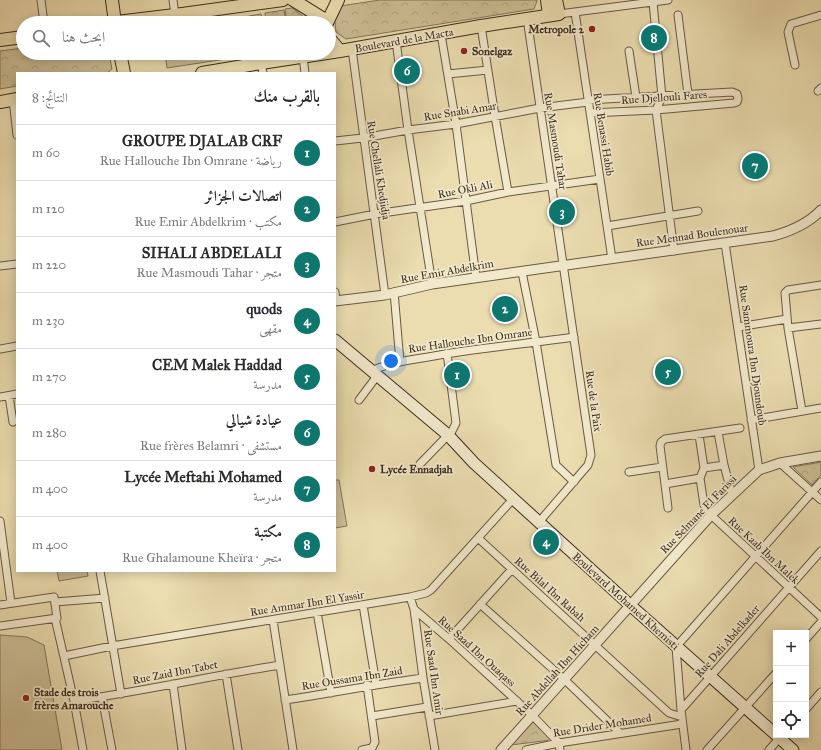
<!DOCTYPE html>
<html lang="ar">
<meta charset="utf-8">
<style>
:root{--surface:#fff;--page:#f2f2f3;--text:#2b2b33;--muted:#7c7c81;--line:#e1e1e2;--accent:#0f766e}
body{margin:0;font-family:"IM FELL Great Primer",Amiri,serif;background:var(--page);color:var(--text);direction:rtl}
.controls{position:absolute;right:12px;bottom:12px;display:grid;overflow:hidden;border-radius:0px;box-shadow:0 2px 10px #0003}
.controls button{width:36px;height:36px;display:grid;place-items:center;padding:0;border:0;border-bottom:1px solid var(--line);background:var(--surface);color:var(--text);font:20px sans-serif}
.you{position:absolute;left:391px;top:361px;width:14px;height:14px;margin:-10px;border:3px solid #fff;border-radius:50%;background:#1a73e8;box-shadow:0 0 0 6px #1a73e833}
.badge{display:grid;place-items:center;width:26px;height:26px;border-radius:50%;background:var(--accent);color:#fff;font-size:13px;font-weight:700}
.pin{position:absolute;translate:-50% -50%;border:2px solid #fff;box-shadow:0 1px 4px #0006}
.list{margin:0;padding:0;list-style:none}
h2{display:flex;justify-content:space-between;align-items:center;height:52px;margin:0;padding:0 16px;font-size:17px}
h2 small{font-size:13px;font-weight:400;color:var(--muted)}
.list li{display:grid;grid-template-columns:26px 1fr auto;gap:12px;align-items:center;box-sizing:border-box;height:56px;padding:0 16px;border-top:1px solid var(--line)}
.list b{display:block;font-size:15px;white-space:nowrap}
.list p{margin:0;font-size:13px;white-space:nowrap;color:var(--muted)}
.list em{font-size:13px;font-style:normal;color:var(--muted)}
.icon{flex:none;width:22px;height:22px;fill:none;stroke:currentColor;stroke-width:2;stroke-linecap:round;stroke-linejoin:round}
.map{position:relative;flex:none;width:821px;height:750px;overflow:hidden;direction:ltr}
.search{position:absolute;background:var(--surface);box-shadow:0 2px 10px #0003;left:16px;top:16px;width:320px;height:44px;display:flex;align-items:center;gap:10px;box-sizing:border-box;padding:0 14px;border-radius:22px;color:var(--muted);font-size:15px}
.panel{position:absolute;background:var(--surface);box-shadow:0 2px 10px #0003;left:16px;top:72px;width:320px;height:500px;border-radius:0px;direction:rtl}
.map>svg:first-child{display:block}
.park{fill:url(#park-crowns);stroke:#84765b}
.pitch{fill:#cdbf97;stroke:#84765b}
.lines{fill:none;stroke-linecap:round;stroke-linejoin:round}
.minor-casing{stroke:#685a43;stroke-width:9}
.tertiary-casing{stroke:#685a43;stroke-width:11}
.secondary-casing{stroke:#3c2e1f;stroke-width:13}
.primary-casing{stroke:#3c2e1f;stroke-width:14}
.minor{stroke:#f2e9cc;stroke-width:7}
.tertiary{stroke:#f2e9cc;stroke-width:9}
.secondary{stroke:#f2e9cc;stroke-width:11}
.primary{stroke:#ebddb0;stroke-width:12}
.poi-dot{fill:#8f2418;stroke:#f2e9cc;stroke-width:1.5}
.labels{text-anchor:middle;stroke-width:3.5;stroke-linejoin:round;paint-order:stroke}
.poi-label{font-size:11px;font-weight:bold;fill:#3c2e1f;stroke:#f2e9cc;text-anchor:start}
.street-label{font-size:11px;fill:#3c2e1f;stroke:#f2e9cc}
</style>
<div class="map">
<svg width="821" height="750" viewBox="0 0 821 750">
<defs>
<pattern id="park-crowns" width="20" height="18" patternUnits="userSpaceOnUse"><rect width="20" height="18" fill="#cdbf97"/><path d="M2 6a3 3 0 1 1 6 0M12 15a3 3 0 1 1 6 0" fill="none" stroke="#b1a482"/></pattern>
</defs>
<rect width="100%" height="100%" fill="#ebddb0"/>
<filter id="stains"><feTurbulence type="fractalNoise" baseFrequency=".005" numOctaves="4"/><feColorMatrix values="0 0 0 0 .2 0 0 0 0 .09 0 0 0 0 .02 0 0 0 .5 -.17"/></filter>
<radialGradient id="worn" r=".72"><stop offset=".6" stop-color="#630" stop-opacity="0"/><stop offset="1" stop-color="#630" stop-opacity=".3"/></radialGradient>
<path class="park" d="M380,0h157v1l-3,8 -188,30 -10,-7 -2,-17 6,-9z
M292,8l17,13 1,2h-23l-2,-14z
M284,10l2,13h-20l-1,-10z
M261,14l2,9h-53z
M23,48v5h86l3,16 -5,4h-90v13l-17,3v-38z
M165,53h100l-98,15z
M821,462v13l-9,10 -19,-18z
M533,722l18,18 -40,5z"/>
<path class="pitch" d="M335,480h4l8,46 -12,2z
M57,571h30l1,5 -29,5z
M0,635l27,2 17,8 18,105h-62z"/>
<g class="lines">
<g class="minor-casing">
<path id="minor" d="M41,0l3,23
M173,0l2,15
M653,2l9,95 -6,13 18,141
M575,12l37,247
M559,14l109,-14
M678,15l10,79
M527,18l64,437 -3,10 -49,57
M481,26l14,90 13,76
M441,34l15,90 20,153
M396,41l12,89 24,154
M352,49l33,246
M629,51l7,46
M303,57l2,16
M261,63l2,10
M795,65l-7,-33 3,-8 30,-9
M448,74l40,-4
M818,91l3,-3
M13,99l4,36
M588,100l144,-8 5,2 1,5 -1,3 -3,1 -78,7 -66,3
M335,141l28,-3 45,-8 48,-6 84,-16 48,-6
M335,222l40,-8 91,-13 42,-9 92,-13
M607,226l91,-15
M725,243l34,227
M0,266l17,-2
M522,272l14,70 20,123 18,17
M335,292l1,9
M394,292l6,70
M738,327l49,-8
M788,328l33,-4
M0,349l17,-3
M371,371c18,-8 37,-11 57,-14 48,-9 97,-13 146,-20
M9,396l4,26
M0,397l17,-3
M359,400l18,-24
M802,411l-14,-83 -3,-35 3,-3 33,-5
M751,420l70,-12
M718,432l6,33 8,30
M699,435l5,33 -4,10
M780,463l41,37
M420,464l32,-33 4,-8 -9,-70
M704,468l20,-3
M629,472l33,-5
M665,484l35,-6 4,27 7,10 110,102
M668,508l-8,-62 1,-4 4,-3 75,-11
M0,521l11,82
M478,538l191,175 13,4
M100,571l21,123
M410,597l4,12 9,69 12,72
M55,602l50,-4
M480,604l85,76 55,53
M0,605l54,-8 3,21 -57,8
M363,605l13,79
M414,609l35,30 83,76 27,28 1,7
M317,612l14,81
M55,618l19,83 9,49
M273,620l20,130
M449,639l63,-70
M806,639l15,-17
M64,656l48,-10 298,-49 16,-4 5,-3 82,-91
M226,674l12,76
M173,684l9,66
M102,697l10,53
M285,700c46,-7 92,-16 138,-22
M74,701c69,-10 137,-25 206,-36
M806,709l15,-17
M681,710l140,-159
M372,716l55,-9
M429,716l88,-15
M362,750l10,-2 3,-6 -8,-57
M526,750l33,-7 123,-19
M686,750l-5,-40 -5,-63 145,-165
M707,750l69,-77
M769,750l13,-15"/>
</g>
<g class="tertiary-casing">
<path id="tertiary" d="M335,301l50,-6 47,-11 341,-48c18,-5 35,-12 48,-26
M501,750l210,-235 48,-45 21,-7 41,-7"/>
</g>
<g class="secondary-casing">
<path id="secondary" d="M335,340l113,95 26,28 156,142 163,145"/>
</g>
<g class="primary-casing">
<path id="primary" d="M112,0l3,23
M293,0l34,21
M547,0l2,15
M108,23l67,-8 108,-15
M327,23l11,-23
M329,38l11,13
M0,40l23,-3
M120,53l4,20
M202,73l59,-10 79,-12 141,-25 78,-12 -3,-14
M0,102l17,-3"/>
</g>
<use href="#minor" class="minor"/>
<use href="#tertiary" class="tertiary"/>
<use href="#secondary" class="secondary"/>
<use href="#primary" class="primary"/>
</g>
<g class="poi-dot">
<circle cx="592" cy="29" r="4"/>
<circle cx="464" cy="51" r="4"/>
<circle cx="372" cy="469" r="4"/>
<circle cx="26" cy="698" r="4"/>
</g>
<g class="labels">
<g class="poi-label">
<text x="584" y="33" text-anchor="end">Metropole 2</text>
<text x="472" y="55">Sonelgaz</text>
<text x="380" y="473">Lycée Ennadjah</text>
<text x="34" y="696">Stade des trois<tspan x="34" dy="13">frères Amarouche</tspan></text>
</g>
<g class="street-label">
<text transform="translate(404 40) rotate(-10)" y="4">Boulevard de la Macta</text>
<text transform="translate(664 97) rotate(-4)" y="4">Rue Djellouli Fares</text>
<text transform="translate(460 111) rotate(-9)" y="4">Rue Snabi Amar</text>
<text transform="translate(604 134) rotate(81)" y="4">Rue Benassi Habib</text>
<text transform="translate(556 141) rotate(81)" y="4">Rue Masmoudi Tahar</text>
<text transform="translate(379 170) rotate(81)" y="4">Rue Chellali Khedjidja</text>
<text transform="translate(465 189) rotate(-11)" y="4">Rue Okli Ali</text>
<text transform="translate(692 235) rotate(-8)" y="4">Rue Mennad Boulenouar</text>
<text transform="translate(447 271) rotate(-10)" y="4">Rue Emir Abdelkrim</text>
<text transform="translate(470 340) rotate(-8)" y="4">Rue Hallouche Ibn Omrane</text>
<text transform="translate(753 355) rotate(82)" y="4">Rue Sammoura Ibn Djoundoub</text>
<text transform="translate(594 401) rotate(82)" y="4">Rue de la Paix</text>
<text transform="translate(698 514) rotate(-46)" y="4">Rue Selmane El Farissi</text>
<text transform="translate(764 550) rotate(43)" y="4">Rue Kaab Ibn Malek</text>
<text transform="translate(550 589) rotate(42)" y="4">Rue Bilal Ibn Rabah</text>
<text transform="translate(626 601) rotate(42)" y="4">Boulevard Mohamed Khemisti</text>
<text transform="translate(307 603) rotate(-9)" y="4">Rue Ammar Ibn El Yassir</text>
<text transform="translate(727 641) rotate(-49)" y="4">Rue Dali Abdelkader</text>
<text transform="translate(477 651) rotate(42)" y="4">Rue Saad Ibn Ouaqass</text>
<text transform="translate(557 670) rotate(-48)" y="4">Rue Abdellah Ibn Hicham</text>
<text transform="translate(175 672) rotate(-11)" y="4">Rue Zaid Ibn Tabet</text>
<text transform="translate(434 672) rotate(82)" y="4">Rue Saad Ibn Amir</text>
<text transform="translate(352 678) rotate(-9)" y="4">Rue Oussama Ibn Zaid</text>
<text transform="translate(602 725) rotate(-9)" y="4">Rue Drider Mohamed</text>
</g>
</g>
<rect width="100%" height="100%" filter="url(#stains)"/>
<rect width="100%" height="100%" fill="url(#worn)"/>
</svg>
<div class="controls">
<button>+</button>
<button>−</button>
<button><svg class="icon" aria-label="locate" viewBox="0 0 24 24"><circle cx="12" cy="12" r="6"/><path d="M12 2v4M12 18v4M2 12h4M18 12h4"/></svg></button>
</div>
<div class="you"></div>
<div class="pin badge" style="left:457px;top:375px">1</div>
<div class="pin badge" style="left:505px;top:309px">2</div>
<div class="pin badge" style="left:562px;top:212px">3</div>
<div class="pin badge" style="left:546px;top:542px">4</div>
<div class="pin badge" style="left:668px;top:372px">5</div>
<div class="pin badge" style="left:407px;top:71px">6</div>
<div class="pin badge" style="left:755px;top:166px">7</div>
<div class="pin badge" style="left:654px;top:38px">8</div>
<div class="search"><svg class="icon" aria-label="search" viewBox="0 0 24 24"><circle cx="10" cy="10" r="6"/><path d="M15 15l6 6"/></svg>ابحث هنا</div>
<section class="panel">
<h2>بالقرب منك<small>النتائج: 8</small></h2>
<ul class="list">
<li><span class="badge">1</span><div><b>GROUPE DJALAB CRF</b><p>رياضة · Rue Hallouche Ibn Omrane</p></div><em>60 m</em></li>
<li><span class="badge">2</span><div><b>اتصالات الجزائر</b><p>مكتب · Rue Emir Abdelkrim</p></div><em>120 m</em></li>
<li><span class="badge">3</span><div><b>SIHALI ABDELALI</b><p>متجر · Rue Masmoudi Tahar</p></div><em>220 m</em></li>
<li><span class="badge">4</span><div><b>quods</b><p>مقهى</p></div><em>230 m</em></li>
<li><span class="badge">5</span><div><b>CEM Malek Haddad</b><p>مدرسة</p></div><em>270 m</em></li>
<li><span class="badge">6</span><div><b>عيادة شيالي</b><p>مستشفى · Rue frères Belamri</p></div><em>280 m</em></li>
<li><span class="badge">7</span><div><b>Lycée Meftahi Mohamed</b><p>مدرسة</p></div><em>400 m</em></li>
<li><span class="badge">8</span><div><b>مكتبة</b><p>متجر · Rue Ghalamoune Kheïra</p></div><em>400 m</em></li>
</ul>
</section>
</div>
